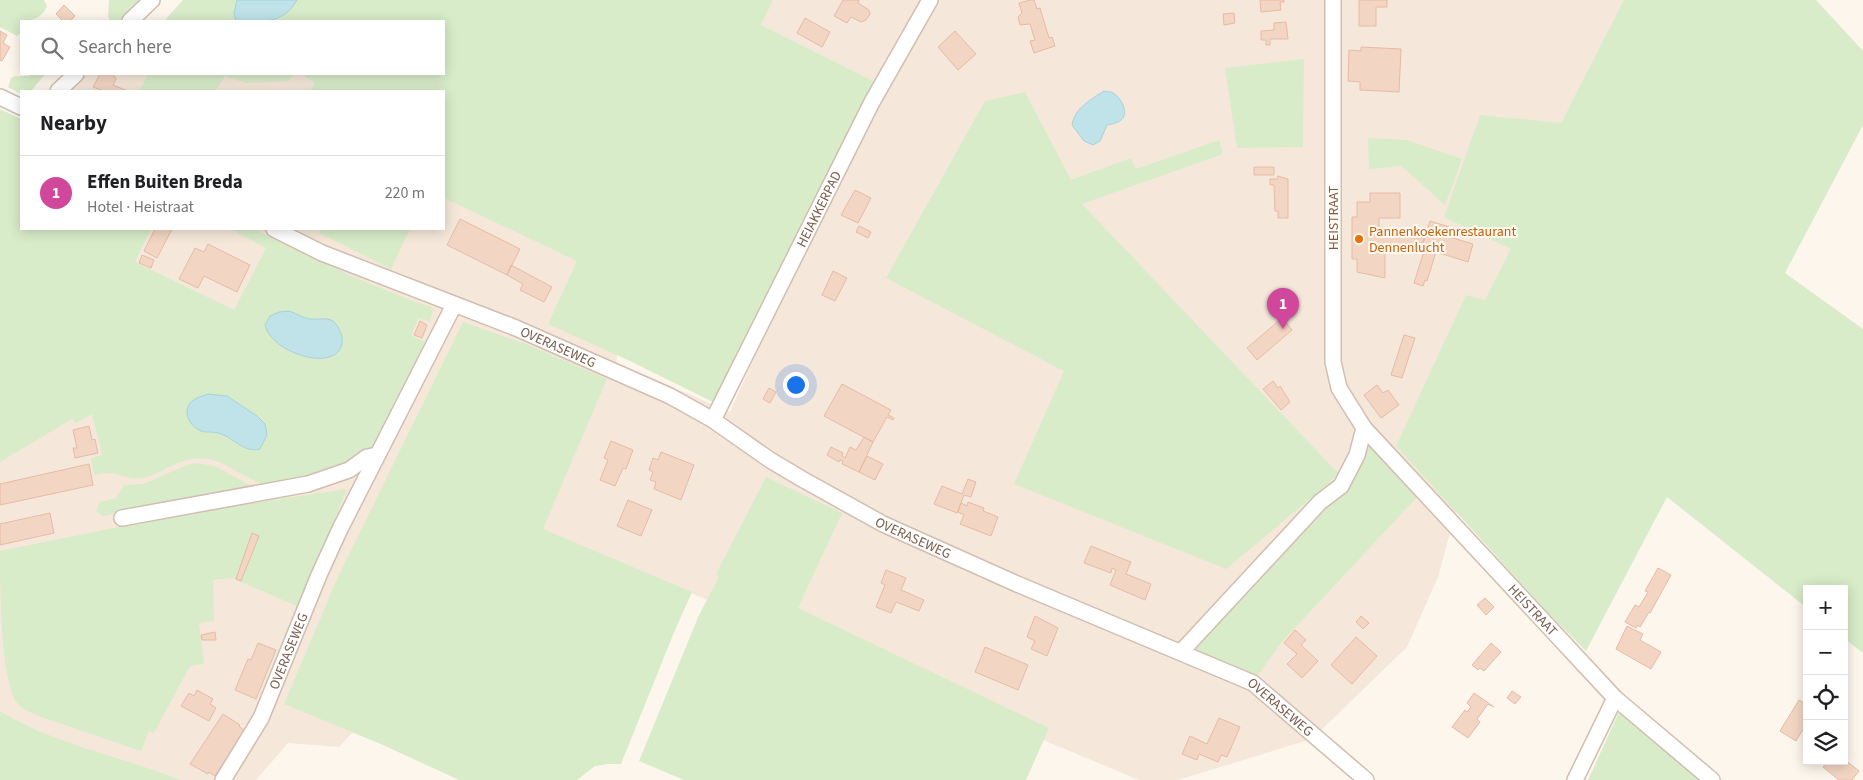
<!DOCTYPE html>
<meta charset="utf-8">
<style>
:root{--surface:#fff;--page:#f6f6f6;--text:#202124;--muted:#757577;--line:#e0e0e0;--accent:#0b8043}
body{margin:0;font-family:"Source Sans 3",sans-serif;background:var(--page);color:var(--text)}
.controls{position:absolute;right:15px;bottom:15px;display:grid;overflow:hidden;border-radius:0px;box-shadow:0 2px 12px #0003}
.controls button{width:45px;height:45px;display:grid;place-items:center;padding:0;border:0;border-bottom:1px solid var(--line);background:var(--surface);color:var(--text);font:25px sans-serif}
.you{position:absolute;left:795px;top:384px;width:18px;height:18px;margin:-12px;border:4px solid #fff;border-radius:50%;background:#1a73e8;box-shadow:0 0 0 8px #1a73e833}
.badge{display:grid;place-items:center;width:32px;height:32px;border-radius:50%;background:var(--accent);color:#fff;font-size:16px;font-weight:700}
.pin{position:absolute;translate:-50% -41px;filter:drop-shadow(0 1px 2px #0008)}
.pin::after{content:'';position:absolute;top:26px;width:18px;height:15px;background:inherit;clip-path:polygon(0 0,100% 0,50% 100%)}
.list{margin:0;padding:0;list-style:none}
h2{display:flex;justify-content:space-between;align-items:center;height:65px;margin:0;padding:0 20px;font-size:21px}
h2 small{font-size:16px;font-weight:400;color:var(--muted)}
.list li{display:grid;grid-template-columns:32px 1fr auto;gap:15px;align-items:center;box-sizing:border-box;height:75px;padding:0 20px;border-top:1px solid var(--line)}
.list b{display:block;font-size:19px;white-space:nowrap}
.list p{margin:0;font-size:16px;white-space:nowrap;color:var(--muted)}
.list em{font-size:16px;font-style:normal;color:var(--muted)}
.icon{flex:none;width:28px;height:28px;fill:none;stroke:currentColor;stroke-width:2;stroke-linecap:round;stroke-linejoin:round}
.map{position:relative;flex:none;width:1863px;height:780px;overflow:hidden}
.search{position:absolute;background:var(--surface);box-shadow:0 2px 12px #0003;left:20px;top:20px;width:425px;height:55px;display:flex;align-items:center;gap:12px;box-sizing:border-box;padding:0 18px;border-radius:0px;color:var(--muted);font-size:19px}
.panel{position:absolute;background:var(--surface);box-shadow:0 2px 12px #0003;left:20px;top:90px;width:425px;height:140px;border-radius:0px}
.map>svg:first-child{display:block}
.residential{fill:#f5e8da}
.green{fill:#d8ecc9;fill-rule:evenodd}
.water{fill:#bfe3e8;stroke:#a5d3da}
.building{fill:#f3d5c3;stroke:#e6bba3}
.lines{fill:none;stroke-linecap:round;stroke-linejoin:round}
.minor-casing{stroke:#d1beb0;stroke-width:18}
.minor{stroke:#fff;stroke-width:15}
.food-dot{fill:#e8710a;stroke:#fffaf3;stroke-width:2}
.labels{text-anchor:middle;stroke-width:4;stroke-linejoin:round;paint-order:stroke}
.street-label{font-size:14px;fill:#7a5c4d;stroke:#fffaf3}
.food-label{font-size:14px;fill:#c56008;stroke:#fffaf3;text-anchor:start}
</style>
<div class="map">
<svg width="1863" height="780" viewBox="0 0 1863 780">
<rect width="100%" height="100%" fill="#fdf6ec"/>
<path class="residential" d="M773,0h878l-127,262 -86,315 -31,70 -95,92 -134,41h-39l-597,-249 -203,216 -51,-4 -32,37h-115l-141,-66v-260l127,-225h317v-68l167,88 6,114 113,49 143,-322 -83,-50 -30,-15z
M83,74h265l-9,17h-275z"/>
<path class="green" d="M0,0h44l3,6c-4,11 -14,15 -26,15v11l-4,4 -17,-9z
M109,0h35l-21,21h-13l-2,-5z
M183,0h54l-3,13 2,8h-72z
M297,0h476l-12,25 116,58 -158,322 -89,-44 -82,-37 29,-63 -133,-63v-107h-133l4,-8 -14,-9h143v-53h-172l9,-3z
M1624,0h192l47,51v74l-78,148 78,56v324l-19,-15v-49h-37v19l-140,-111 -81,154 -38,-38 -152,-167 70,-151 19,5 26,-51 -67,-32 36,-102 81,8z
M1304,59l-1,88 -66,1 -12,-80z
M31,74h14l-14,17h-10v3l-13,-7 3,-9 4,-2h14z
M145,74h149l-5,7 -43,2 -21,-7 -10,15h-76l8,-15z
M1025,92l46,88 60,-22 5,11 83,-29 4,14 -141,50 256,269 -10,11 -102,85 -212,-85 50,-113 -178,-93 99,-177z
M0,109l21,10v110h130l-16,33 99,48 32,-62 -36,-19h23l94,45 68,28 15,4 3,3 -3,13 -11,-4 -8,17 14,7 -50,103 -16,7 -27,20 -64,13c-22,-4 -38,-22 -59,-26 -28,-5 -42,13 -66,19 -12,2 -21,-3 -33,-5 -5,0 -11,1 -16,2l-3,-17 11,-3 -10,-41 -16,9 -4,-4 -72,43zM295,313c5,2 10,6 15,6 19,3 23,-5 32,17l-5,16 -17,7 -26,-6zM265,424l2,12 -22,12 -26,-15 -16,-1z
M1368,138l39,2 55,19 -17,46 -44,-39 -32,3z
M321,229h89l-19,40 -72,-36z
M463,322l63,22 81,35 -64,150 149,63 -17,38 -54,134h-13l-13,2 -18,14h-118l-76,-35 -99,-41 53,-125z
M1366,435l51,62 -137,147 -24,34 -62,-29 58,-60 104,-115z
M196,463l19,3 40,22 -152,28 -7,-4 4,-10 16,-4 8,-13 19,-1 44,-19z
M766,477l76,36 -44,95 251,120 -23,52h-342l-45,-19 60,-146 19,-36 -1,-7z
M347,489l-48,118 -67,-29 -19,2 1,41 -15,2 5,41 -14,2 -36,67 -5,-2 -8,20 -100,-34c-8,-4 -18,-7 -24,-14 -17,-26 -17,-117 -17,-152l187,-38z
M0,711c55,34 121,45 180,69h-180z
M1619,712l81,68h-112z"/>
<path class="water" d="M237,0h60c-15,26 -35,21 -61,21l-2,-8z
M1104,91c3,1 6,0 9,2 7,3 15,18 10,25 -4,5 -11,6 -16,7l-7,16 -7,4 -9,-4 -12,-16c2,-16 19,-26 32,-34z
M289,311c7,2 13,7 21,8 7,1 16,-2 23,2 4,3 8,11 9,16 4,39 -71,18 -77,-12l5,-9 9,-4z
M208,394l19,2 30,20 8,8 2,11 -7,14c-16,4 -25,-10 -39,-15 -7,-3 -14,-1 -20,-3 -14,-6 -21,-25 -4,-33 3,-2 7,-2 11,-4z"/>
<path class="building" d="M843,0h16l-1,3 11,7 1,4 -4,6 -5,2 -10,-5 -4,6 -13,-7z
M1030,0h4l3,9 3,-1 9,30 3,-1 3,9 -21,7 -4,-12 5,-1 -5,-16 -10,1 -2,-8 4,-4 -3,-10z
M1260,0h24v2h-4l1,8 -20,2z
M1359,0h28v7h-11v19h-17z
M64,5l11,11 -5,5h-7l-7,-7z
M1234,13l1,10 -11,2 -1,-11z
M805,18l25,14 -8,15 -25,-14z
M1286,22l2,17h-18v6h-4v-5h-5v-9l13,-1v-7z
M0,31l7,4 -4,8 7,4 -8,14 -2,-1z
M955,31l21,23 -18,16 -20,-23z
M1361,47l40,2 -2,43 -39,-2v-8l-12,-1 1,-31 12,1z
M100,74h13l3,5 -3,6 15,6h-24l-11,-4z
M1254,167h20v8h-20z
M1278,176l10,3v39h-10v-7h-3l-1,-26h-4v-6h7z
M855,190l16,8 -13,25 -17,-8z
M1370,193h30v25h-21v10h6v9l40,1 -4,9 3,1h-39v30l-28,-6v-13h-5v-42h5v-15h13z
M460,219l60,30 -13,26 -60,-30z
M1430,221l19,6 -3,9 27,8 -5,18 -32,-10 -9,29 -2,-1 -2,6 -9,-3 11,-35 -4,-1z
M859,226l12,6 -3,6 -12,-6z
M155,229h17l-15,29 -13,-7z
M208,244l42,21 -13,27 -33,-16 -6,12 -19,-9 16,-31 9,4z
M142,255l12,5 -3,8 -12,-5z
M511,265l41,22 -8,15 -24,-12 3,-6 -16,-9z
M833,271l14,7 -12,23 -13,-6z
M1282,318l10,12 -35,30 -10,-12z
M420,321l7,4 -5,13 -8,-3z
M1404,335l11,3 -13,40 -11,-3z
M1273,381l5,7 2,-2 10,16 -9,8 -18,-21z
M842,384l49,26 -3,5 6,3 -1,2 -6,-3 -14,25 -49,-26z
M1377,385l6,8 5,-3 11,15 -18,13 -17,-23z
M769,388l7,4 -6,11 -7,-4z
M89,426l3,14 3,-1 3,14 -23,5 -2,-10h4l-4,-18z
M864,437l9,5 -14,30 -17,-8 1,-3 -3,-1 -1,2 -12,-7 4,-8 12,6 -1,3 3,2 5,-11 6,3z
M611,441l22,9 -7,19 -3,-1 -8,18 -15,-6 8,-20 -4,-2z
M661,452l33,13 -13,35 -27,-11 2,-7 -6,-2 3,-8 -4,-2 4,-12 5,2z
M867,456l16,8 -8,16 -16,-8z
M89,464l4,21 -93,20v-21z
M968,479l8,3 -5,15 -7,-2 -7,18 -23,-9 8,-18 20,8z
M628,500l24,10 -11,26 -24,-10z
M968,502l16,6 -1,3 15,6 -7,19 -31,-12 4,-9 -6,-3 3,-9 6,3z
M50,513l4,20 -54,12v-21z
M252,533l7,3 -18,45 -5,-2z
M1091,546l40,16 -5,12 25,10 -6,16 -35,-15 6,-15 -4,-2 -1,5 -27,-10z
M1658,568l13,7 -21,38 -1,-1 -9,15 -2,-2 -2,3 -11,-6 10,-17 4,2 9,-15 -3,-1z
M886,570l20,8 -5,12 23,10 -5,11 -23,-9 -5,11 -15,-6 9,-22 -4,-2z
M1485,598l9,9 -8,8 -9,-10z
M1035,616l23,12 -11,28 -16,-7 4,-8 -8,-4z
M1361,616l8,7 -6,6 -7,-7z
M1627,626l16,8 -3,6 21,12 -10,17 -35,-20z
M1295,630l11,10 -5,5 17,16 -16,17 -15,-14 10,-10 -13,-11z
M215,632l1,8h-14l-1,-5z
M1356,637l21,19 -25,28 -21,-19z
M258,643l18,7 -20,49 -21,-9 13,-31 3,1z
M1491,643l10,9 -17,19 -4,-3 -2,2 -6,-5z
M985,647l43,18 -10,25 -43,-18z
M197,690l16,9 -3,5 6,4 -7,13 -28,-15 8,-13 5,3z
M1512,691l9,6 -6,7 -8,-6z
M1474,693l20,14 -6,-3 -11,15 3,3 -12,16 -16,-11 13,-17 2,2 4,-5 -4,-4z
M1799,700l8,5v18l-11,18 -16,-10z
M223,714l17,11 -1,1 6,5 -30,45 -6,-4 -1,2 -18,-10z
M1219,718l21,9 -13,30 -6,-2 -3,7 -19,-8 -2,6 -15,-6 8,-18 17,8z
M1844,759l15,12 -7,9h-13l-16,-13 5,-6h16z"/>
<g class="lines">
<g class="minor-casing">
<g id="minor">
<path id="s1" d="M1333,0v362l6,26 25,40 251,270 97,82"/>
<path d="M130,21l22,-21"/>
<path d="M58,91l18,-17"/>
<path d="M0,97l21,10"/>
<path id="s2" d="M274,229l48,24 194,75 154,68 43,24 57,40 32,19 81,45 134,60 236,99 113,97"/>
<path id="s3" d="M713,420l159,-318 58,-102"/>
<path d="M122,518l186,-34 41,-14 18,-13 10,-2"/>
<path d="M1181,652l139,-150 21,-16 16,-31 7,-27"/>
<path id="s4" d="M223,780l38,-62 58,-143 21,-46 114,-224"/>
<path d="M1575,780l40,-82"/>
</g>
</g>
<use href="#minor" class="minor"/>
</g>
<circle class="food-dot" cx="1359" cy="239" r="5"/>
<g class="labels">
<g class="street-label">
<text dy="5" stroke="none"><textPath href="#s3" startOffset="236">HEIAKKERPAD</textPath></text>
<text transform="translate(1333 218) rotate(-90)" y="5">HEISTRAAT</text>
<text dy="5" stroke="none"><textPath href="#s2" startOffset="308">OVERASEWEG</textPath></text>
<text dy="5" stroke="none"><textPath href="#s2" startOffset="712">OVERASEWEG</textPath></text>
<text dy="5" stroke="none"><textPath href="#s1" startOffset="684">HEISTRAAT</textPath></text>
<text dy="5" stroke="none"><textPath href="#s4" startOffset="145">OVERASEWEG</textPath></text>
<text dy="5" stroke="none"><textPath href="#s2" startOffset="1118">OVERASEWEG</textPath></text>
</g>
<g class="food-label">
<text x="1369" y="236">Pannenkoekenrestaurant<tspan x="1369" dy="16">Dennenlucht</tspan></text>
</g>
</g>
</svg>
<div class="controls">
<button>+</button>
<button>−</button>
<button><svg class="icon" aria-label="locate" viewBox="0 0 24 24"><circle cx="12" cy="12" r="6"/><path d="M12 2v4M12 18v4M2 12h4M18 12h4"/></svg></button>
<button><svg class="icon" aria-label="layers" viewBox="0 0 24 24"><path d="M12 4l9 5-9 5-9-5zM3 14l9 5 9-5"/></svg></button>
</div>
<div class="you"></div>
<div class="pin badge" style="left:1283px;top:329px;background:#d1479c">1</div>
<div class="search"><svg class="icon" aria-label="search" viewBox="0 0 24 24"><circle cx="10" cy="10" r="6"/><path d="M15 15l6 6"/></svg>Search here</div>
<section class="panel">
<h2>Nearby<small></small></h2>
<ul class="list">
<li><span class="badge" style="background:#d1479c">1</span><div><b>Effen Buiten Breda</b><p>Hotel · Heistraat</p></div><em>220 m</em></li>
</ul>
</section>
</div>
